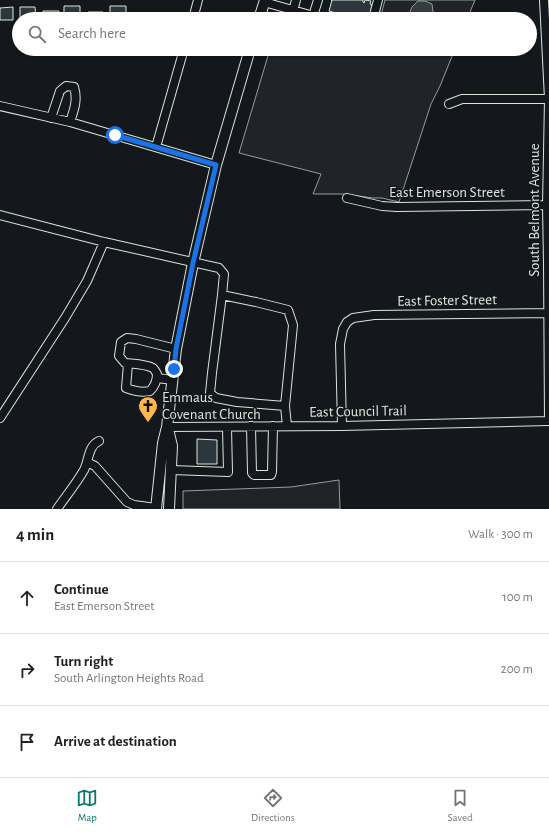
<!DOCTYPE html>
<meta charset="utf-8">
<style>
:root{--surface:#fff;--page:#f6f6f6;--text:#222;--muted:#767676;--line:#e0e0e0;--accent:#0f766e}
body{margin:0;font-family:"Alegreya Sans",sans-serif;background:var(--page);color:var(--text)}
.stop{position:absolute;width:12px;height:12px;margin:-9px;border:3px solid #1a73e8;border-radius:50%;background:#fff}
.stop.end{background:#1a73e8;border-color:#fff;box-shadow:0 1px 4px #0008}
.list{margin:0;padding:0;list-style:none}
h2{display:flex;justify-content:space-between;align-items:center;height:52px;margin:0;padding:0 16px;font-size:17px}
h2 small{font-size:13px;font-weight:400;color:var(--muted)}
.list li{display:grid;grid-template-columns:26px 1fr auto;gap:12px;align-items:center;box-sizing:border-box;height:72px;padding:0 16px;border-top:1px solid var(--line)}
.list b{display:block;font-size:15px;white-space:nowrap}
.list p{margin:0;font-size:13px;white-space:nowrap;color:var(--muted)}
.list em{font-size:13px;font-style:normal;color:var(--muted)}
.icon{flex:none;width:22px;height:22px;fill:none;stroke:currentColor;stroke-width:2;stroke-linecap:round;stroke-linejoin:round}
.map{position:relative;flex:none;width:549px;height:509px;overflow:hidden}
.search{position:absolute;background:var(--surface);box-shadow:0 1px 3px #0004;left:12px;right:12px;top:12px;height:44px;display:flex;align-items:center;gap:10px;box-sizing:border-box;padding:0 14px;border-radius:22px;color:var(--muted);font-size:15px}
.sheet{height:268px;background:var(--surface)}
nav{display:flex;justify-content:space-around;align-items:center;box-sizing:border-box;height:56px;border-top:1px solid var(--line);background:var(--surface);font-size:11px;color:var(--muted)}
nav a{display:grid;justify-items:center;gap:2px}
nav .on{color:var(--accent)}
.map>svg:first-child{display:block}
.green{fill:#202428;stroke:#939e99}
.water{fill:#363b3e;stroke:#939e99}
.building{fill:#2c363c;stroke:#d8e6dc}
.lines{fill:none;stroke-linecap:round;stroke-linejoin:round}
.minor-casing{stroke:#d8e6dc;stroke-width:10}
.major-casing{stroke:#d8e6dc;stroke-width:12}
.minor{stroke:#14181c;stroke-width:8}
.major{stroke:#14181c;stroke-width:10}
.route{stroke:#1a73e8;stroke-width:5}
.labels{text-anchor:middle;stroke-width:3;stroke-linejoin:round;paint-order:stroke}
.street-label{font-size:15px;fill:#d8e6dc;stroke:#14181c}
.poi-label{font-size:15px;fill:#d8e6dc;stroke:#14181c;text-anchor:start}
</style>
<div class="map">
<svg width="549" height="509" viewBox="0 0 549 509">
<rect width="100%" height="100%" fill="#14181c"/>
<path class="green" d="M385,0h90l-8,19h-87z
M270,49h185l-15,37 -9,18 -32,98 -17,-4h-9l-29,-4h-31l8,-20 -82,-21z
M339,480l1,29h-157v-18l108,-4z"/>
<path class="water" d="M418,1h7l7,3 1,8 -2,7h-24l5,-12z"/>
<path class="building" d="M331,0h32v2l1,1 1,-3 6,1 -1,3 2,1 -3,14h-11l-29,-8 3,-11z
M64,6h16v12h-16z
M110,6h16v12h-16z
M13,7v13h-13v-12z
M20,7h15l1,12h-16z
M43,11h16v8h-16z
M88,12h15v7h-15z
M197,439l20,1v24h-20z"/>
<g class="lines">
<g class="minor-casing">
<path id="minor" d="M264,2l60,17
M293,11l3,-11
M313,16l5,-16
M193,19l5,-19
M373,19l5,-19
M449,104l13,-5h87
M0,106l70,16 146,43
M51,118l9,-27 6,-5 8,1c4,13 0,23 -4,35
M156,147l28,-98
M347,198l35,8 15,1 150,-2
M0,215l104,27 115,26 5,6 -2,21 34,7 32,8 5,15 -8,81 2,20
M222,295l-10,78 -2,20 6,5 21,4 48,4
M128,364l-2,24c8,3 15,5 24,3 5,-5 7,-10 7,-17 -1,-2 -3,-5 -4,-6 -8,-4 -20,-4 -28,-5l-6,-7 2,-14 6,-4 9,1 40,10
M157,378l16,2
M0,418l65,-100 22,-37 17,-39
M251,426l1,47 2,2h17l1,-3 1,-46
M342,426l-2,-82 3,-15 4,-7 6,-4 21,-3 175,-2
M167,427l175,-1 207,-5 -1,-158 -1,-58 2,-106 -5,-99
M87,462l8,4 32,36 7,3 22,3
M171,470l57,2 -1,-45
M57,509c9,-13 19,-25 27,-39 5,-10 4,-24 15,-29"/>
</g>
<g class="major-casing">
<path id="major" d="M259,19l6,-19
M168,429l4,17 -3,63
M156,509l7,-66 4,-16 9,-78 17,-86 23,-98 34,-116"/>
</g>
<use href="#minor" class="minor"/>
<use href="#major" class="major"/>
</g>
<g class="lines">
<path class="route" d="M115,135l101,30 -23,98 -17,86 -2,20"/>
</g>
<defs>
<g id="church-pin" transform="scale(1)"><path d="M0 17L-7.5 6A9.5 9.5 0 1 1 7.5 6Z" fill="#ffb74d" stroke="#14181c"/><path d="M-1.2-6h2.4v3.5h3.3v2.4h-3.3V6h-2.4V-.1h-3.3v-2.4h3.3Z" fill="#111"/></g>
</defs>
<g fill-rule="evenodd">
<use href="#church-pin" x="148" y="406"/>
</g>
<g class="labels">
<g class="street-label">
<text x="447" y="197">East Emerson Street</text>
<text transform="translate(534 210) rotate(-90)" y="5">South Belmont Avenue</text>
<text transform="translate(447 300) rotate(-1)" y="5">East Foster Street</text>
<text transform="translate(358 411) rotate(-1)" y="5">East Council Trail</text>
</g>
<g class="poi-label">
<text x="162" y="402">Emmaus<tspan x="162" dy="17">Covenant Church</tspan></text>
</g>
</g>
</svg>
<div class="stop" style="left:115px;top:135px"></div>
<div class="stop end" style="left:174px;top:369px"></div>
<div class="search"><svg class="icon" aria-label="search" viewBox="0 0 24 24"><circle cx="10" cy="10" r="6"/><path d="M15 15l6 6"/></svg>Search here</div>
</div>
<section class="sheet">
<h2>4 min<small>Walk · 300 m</small></h2>
<ul class="list">
<li><svg class="icon" aria-label="ahead" viewBox="0 0 24 24"><path d="M12 20V5M6 11l6-6 6 6"/></svg><div><b>Continue</b><p>East Emerson Street</p></div><em>100 m</em></li>
<li><svg class="icon" aria-label="right" viewBox="0 0 24 24"><path d="M7 20v-9h11M14 6l5 5-5 5"/></svg><div><b>Turn right</b><p>South Arlington Heights Road</p></div><em>200 m</em></li>
<li><svg class="icon" aria-label="arrive" viewBox="0 0 24 24"><path d="M6 21V4h12l-3 4 3 4H6"/></svg><div><b>Arrive at destination</b></div></li>
</ul>
</section>
<nav>
<a class="on"><svg class="icon" aria-label="map" viewBox="0 0 24 24"><path d="M3 6l6-2 6 2 6-2v14l-6 2-6-2-6 2zM9 4v14M15 6v14"/></svg>Map</a>
<a><svg class="icon" aria-label="directions" viewBox="0 0 24 24"><path d="M12 3l9 9-9 9-9-9zM9 14v-3h6M13 9l2 2-2 2"/></svg>Directions</a>
<a><svg class="icon" aria-label="saved" viewBox="0 0 24 24"><path d="M7 4h10v16l-5-4-5 4z"/></svg>Saved</a>
</nav>
